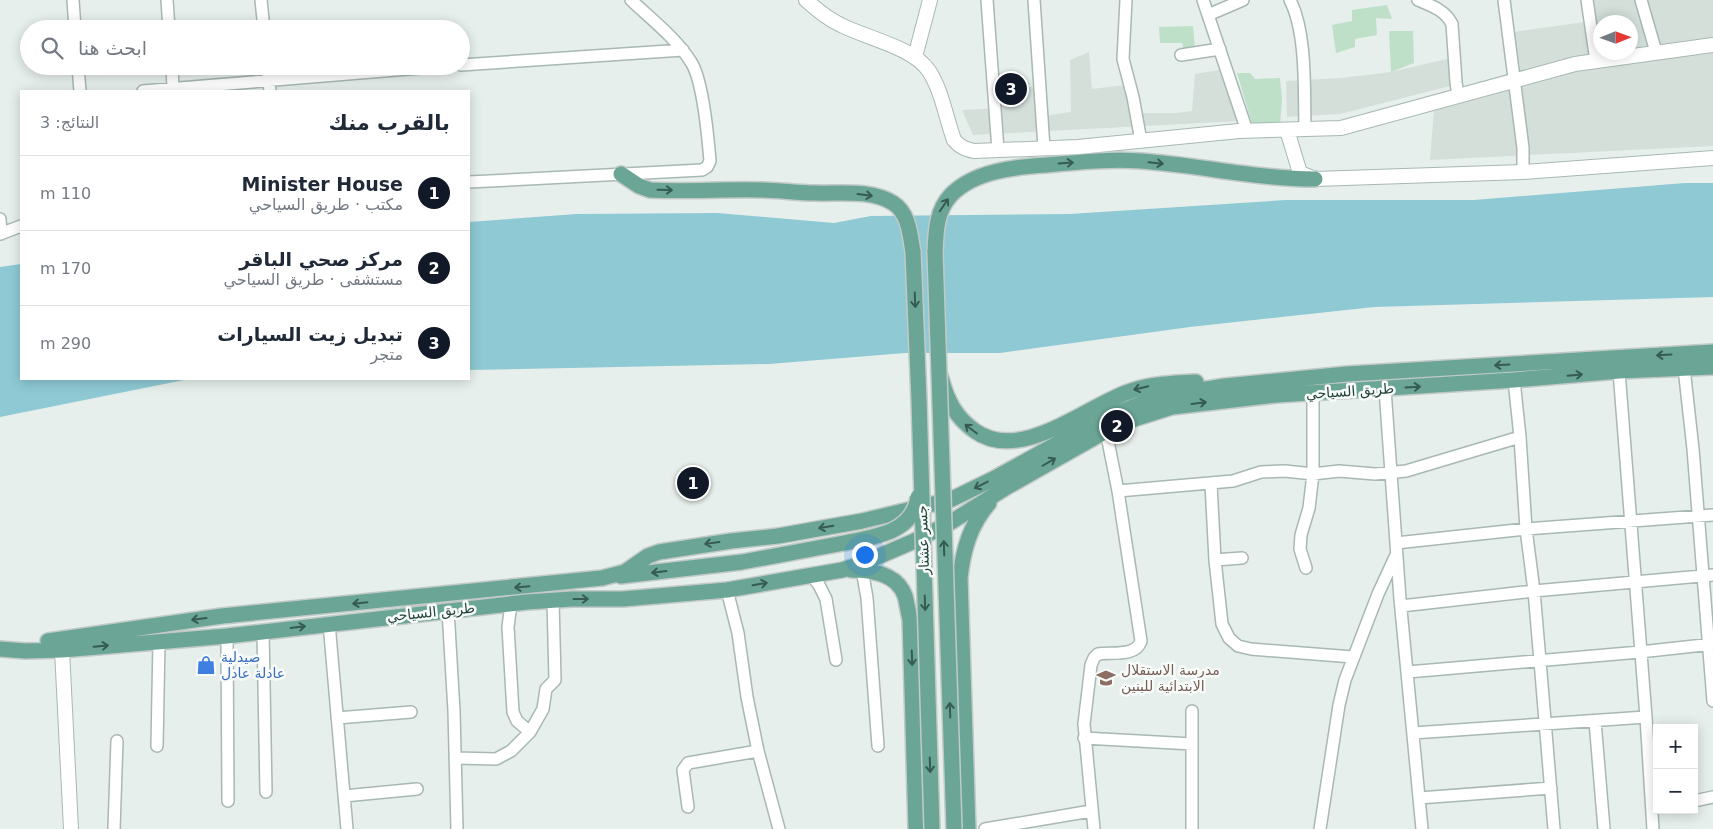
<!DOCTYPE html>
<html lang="ar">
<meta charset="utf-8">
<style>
:root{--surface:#fff;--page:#f6f6f7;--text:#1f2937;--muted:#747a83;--line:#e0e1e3;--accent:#111827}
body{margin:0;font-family:"DejaVu Sans",Vazirmatn,sans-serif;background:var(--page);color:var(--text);direction:rtl}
.controls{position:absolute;right:15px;bottom:15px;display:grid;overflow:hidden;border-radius:0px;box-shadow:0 2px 12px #0003}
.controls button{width:45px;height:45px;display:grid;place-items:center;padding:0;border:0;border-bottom:1px solid var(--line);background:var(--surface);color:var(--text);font:25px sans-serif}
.compass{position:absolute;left:1593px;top:15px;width:45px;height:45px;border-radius:50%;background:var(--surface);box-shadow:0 2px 12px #0003;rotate:89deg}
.you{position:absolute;left:864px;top:554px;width:18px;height:18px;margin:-12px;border:4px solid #fff;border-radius:50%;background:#1a73e8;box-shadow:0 0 0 8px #1a73e833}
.badge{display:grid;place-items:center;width:32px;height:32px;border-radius:50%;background:var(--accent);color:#fff;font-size:16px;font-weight:700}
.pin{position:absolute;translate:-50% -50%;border:2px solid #fff;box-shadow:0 1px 5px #0006}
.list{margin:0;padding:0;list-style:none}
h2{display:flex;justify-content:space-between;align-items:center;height:65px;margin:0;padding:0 20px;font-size:21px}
h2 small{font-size:16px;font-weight:400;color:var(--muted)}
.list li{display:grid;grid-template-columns:32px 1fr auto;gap:15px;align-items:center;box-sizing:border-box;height:75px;padding:0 20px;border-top:1px solid var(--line)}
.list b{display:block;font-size:19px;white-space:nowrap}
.list p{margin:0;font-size:16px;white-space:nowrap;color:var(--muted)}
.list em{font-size:16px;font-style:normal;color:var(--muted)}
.icon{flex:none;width:28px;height:28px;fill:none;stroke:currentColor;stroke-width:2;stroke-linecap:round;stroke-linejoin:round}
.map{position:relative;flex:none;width:1713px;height:829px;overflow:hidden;direction:ltr}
.search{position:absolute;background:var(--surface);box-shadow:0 2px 12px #0003;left:20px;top:20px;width:450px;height:55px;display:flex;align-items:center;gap:12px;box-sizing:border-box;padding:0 18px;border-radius:28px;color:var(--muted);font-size:19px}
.panel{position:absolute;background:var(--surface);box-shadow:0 2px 12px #0003;left:20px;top:90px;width:450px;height:290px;border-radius:0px;direction:rtl}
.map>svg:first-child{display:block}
.built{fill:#d4dfda;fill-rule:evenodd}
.green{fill:#bfe0c8}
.water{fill:#8ec9d4}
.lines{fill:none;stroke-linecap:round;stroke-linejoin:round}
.minor-casing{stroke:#a8b8b2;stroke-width:14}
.tertiary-casing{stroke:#a8b8b2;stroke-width:16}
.primary-casing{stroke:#c2cac8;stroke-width:18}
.minor{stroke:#fff;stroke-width:11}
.tertiary{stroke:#fff;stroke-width:14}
.primary{stroke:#6aa596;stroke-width:15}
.primary-bridge-casing{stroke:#c2cac8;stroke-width:18;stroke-linecap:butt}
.primary-bridge{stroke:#6aa596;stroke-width:15}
.oneway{stroke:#365b51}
.labels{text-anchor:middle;stroke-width:5;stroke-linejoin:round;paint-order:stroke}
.street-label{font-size:14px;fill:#24423a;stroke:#f7fbf9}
.shop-label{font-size:14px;fill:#366cbe;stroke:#f7fbf9;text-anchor:start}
.education-label{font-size:14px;fill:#785e54;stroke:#f7fbf9;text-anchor:start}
</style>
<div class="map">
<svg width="1713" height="829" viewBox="0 0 1713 829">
<rect width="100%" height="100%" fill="#e6efeb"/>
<path class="built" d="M1588,0h125v146l-283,14 4,-49 86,-44 -6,-35 78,-11zM1600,22h30v30h-30z
M1089,52l3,37 41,-5 4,29h40l15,-2 3,-37 30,-5 14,52 -266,14 -11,-25 38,-2 -5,-20 44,-1 -2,30 34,-5 -1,-52z
M1451,58l-1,28 -110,28 -53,3 -1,-36 55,-3 50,-6z"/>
<path class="green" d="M1387,5l5,14 -16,-1 1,17 -22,4v8l-19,6 -4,-28 20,-4v-11z
M1193,26l2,22 -11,2 -2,-7h-22l-1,-16z
M1389,31h24l1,32 -23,9z
M1237,73h13l5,6 25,-1 2,20 -2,28 -27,1z"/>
<path class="water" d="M1685,183h28v114l-339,10 -184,20 -190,26h-95l-136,11 -300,6v-148l108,-8 140,-1 117,10 37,-7 199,-2 216,-14h188z
M21,264v115h168l-189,38v-150z"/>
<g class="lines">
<g class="minor-casing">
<path id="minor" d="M73,0l2,29
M167,0l2,29
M261,0l3,29
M987,0l11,150
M1034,0l10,148
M1126,0l-3,59 10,38 8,44
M1203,0l44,131
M1290,0c17,33 14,91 15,129
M1418,0c14,6 27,10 34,24l4,58 2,14
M1504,0l19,148v24
M1587,0l9,61
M1641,0l15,52
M1208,15l35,-15
M1181,55l39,-6
M461,65l222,-15
M78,66l2,25
M172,66l1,23
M267,66l3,25
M143,91l302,-25
M469,182l233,-12 5,-3 3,-6c-2,-24 -7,-81 -19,-99 -15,-24 -40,-43 -60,-62
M0,219l1,15
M0,234l21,-8
M1684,368l9,81 20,252
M1619,371l27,346 7,112
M1514,380l6,57 6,92 8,62 6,70 14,168
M1385,389l15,210 22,230
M1211,484l4,76 7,64 7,14 9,8 13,3 102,8
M1118,491l115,-10 28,-9 24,-1 28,3 26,-3 36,3 31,-3 114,-34
M1396,543l130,-14 187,-14
M1215,560l27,-2
M861,564l6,34 11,148
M1306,568l-6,-19 1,-14 8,-27 4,-34v-81
M811,575l8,10 7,14 10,61
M727,590l11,43 9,64 11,54 21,78
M511,604l-3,23 5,85 4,9 13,11
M1401,606l133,-15 179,-16
M448,610l6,101 3,118
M329,623l18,206
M263,631l3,161
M227,636l1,165
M1408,672l232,-20 73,-8
M1192,711v118
M337,718l74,-6
M1595,721l9,108
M1413,733l233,-16
M1084,738l108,6
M157,746l2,-105
M455,758l41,1 15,-8 19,-19 13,-23 3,-20 9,-9 -2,-80
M344,796l73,-7
M1419,798l132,-10
M1694,801l19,-4
M688,807l-5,-37 5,-7 70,-12
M114,829l3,-88
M985,829l106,-18
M1094,829l-10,-105 7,-59 3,-7 4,-4c14,-2 38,3 43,-13l-23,-150 -12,-60
M1320,829l19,-124 6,-25 33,-86 18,-39"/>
</g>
<g class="tertiary-casing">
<path id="tertiary" d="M806,0c11,10 22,19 35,25 25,13 72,22 88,46 13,20 17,47 25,69 6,7 11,9 20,11l104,-4 161,-16 102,-3 234,-64 138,-19
M915,57l15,-57
M1287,130l13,43 15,6 208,-7 190,-14
M62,650l9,179"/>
</g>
<g class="primary-casing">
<path id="primary" d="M621,174l18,12 11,4c37,2 74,-1 111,0 18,0 36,3 54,3 25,1 56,-4 78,10 16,10 17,32 20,49
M935,252c1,-20 1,-41 16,-57 23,-24 64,-28 95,-30 32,-3 64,-6 95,-4 58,4 116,18 174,18
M941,378c6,22 14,39 34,53 46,33 113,-26 156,-40 20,-7 43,-8 65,-9
M851,570c20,0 46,3 54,26 2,7 3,16 5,23l6,210
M621,576l121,-14 102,-19
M48,641l174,-25 380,-38 23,-6 23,-16 11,-4 72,-11 47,-5 84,-15 88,-21 45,-22 107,-59 46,-18 22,-6 55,-9 122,-12 366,-22
M0,649l25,2 37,-1 165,-14 300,-34 45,-3h51l104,-9 115,-20 19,-6 51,-22 36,-18 59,-37 99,-56 28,-12 38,-12 105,-12 237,-15 105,-9 94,-4
M968,829l-8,-251c3,-28 10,-53 29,-75"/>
</g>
<use href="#minor" class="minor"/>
<use href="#tertiary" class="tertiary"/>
<use href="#primary" class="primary"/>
<g class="primary-bridge-casing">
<path id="primary-bridge" d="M913,252l6,148 13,429
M935,252l19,577
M844,543c30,-6 69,-10 74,-46"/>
</g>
<use href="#primary-bridge" class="primary-bridge"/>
</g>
<defs><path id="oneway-shaft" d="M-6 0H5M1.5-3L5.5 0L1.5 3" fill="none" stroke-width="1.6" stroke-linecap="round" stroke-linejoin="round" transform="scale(1.25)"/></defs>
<g class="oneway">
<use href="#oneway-shaft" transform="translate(1066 163) rotate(-4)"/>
<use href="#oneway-shaft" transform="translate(1156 163) rotate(6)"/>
<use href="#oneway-shaft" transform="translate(665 190) rotate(1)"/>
<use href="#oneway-shaft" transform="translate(865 195) rotate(7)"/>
<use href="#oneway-shaft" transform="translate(944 205) rotate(-56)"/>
<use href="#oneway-shaft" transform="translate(915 300) rotate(88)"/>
<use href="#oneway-shaft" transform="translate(1664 355) rotate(177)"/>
<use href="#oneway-shaft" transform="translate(1502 365) rotate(177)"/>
<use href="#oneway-shaft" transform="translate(1575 375) rotate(-5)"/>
<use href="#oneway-shaft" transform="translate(1413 387) rotate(-3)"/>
<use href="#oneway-shaft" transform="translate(1141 388) rotate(167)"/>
<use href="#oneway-shaft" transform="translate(1199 403) rotate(-7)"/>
<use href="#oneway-shaft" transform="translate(971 429) rotate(-143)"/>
<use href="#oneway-shaft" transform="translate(1049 462) rotate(-30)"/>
<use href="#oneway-shaft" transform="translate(981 485) rotate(153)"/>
<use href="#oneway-shaft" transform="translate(826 527) rotate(170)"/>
<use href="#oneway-shaft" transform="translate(712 543) rotate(172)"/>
<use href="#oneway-shaft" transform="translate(944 548) rotate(-92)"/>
<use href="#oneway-shaft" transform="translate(659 572) rotate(173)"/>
<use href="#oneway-shaft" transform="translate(760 584) rotate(-10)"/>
<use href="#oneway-shaft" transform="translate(522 587) rotate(175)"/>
<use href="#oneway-shaft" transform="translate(581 599)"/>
<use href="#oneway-shaft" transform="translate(360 603) rotate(174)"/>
<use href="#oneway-shaft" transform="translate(925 603) rotate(88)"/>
<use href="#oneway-shaft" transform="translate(199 619) rotate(173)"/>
<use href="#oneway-shaft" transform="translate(298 627) rotate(-7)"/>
<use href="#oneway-shaft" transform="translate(101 646) rotate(-5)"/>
<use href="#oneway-shaft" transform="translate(912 658) rotate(88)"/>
<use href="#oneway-shaft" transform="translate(950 710) rotate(-92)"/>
<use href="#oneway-shaft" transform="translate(930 765) rotate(88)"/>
</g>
<defs>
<g id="shop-bare" transform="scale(1.5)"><path d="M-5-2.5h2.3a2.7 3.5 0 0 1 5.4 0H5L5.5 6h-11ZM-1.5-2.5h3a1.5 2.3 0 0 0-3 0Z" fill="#3f7fe0" stroke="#f7fbf9" stroke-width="2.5" paint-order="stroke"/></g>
<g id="school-bare" transform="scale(1.5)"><path d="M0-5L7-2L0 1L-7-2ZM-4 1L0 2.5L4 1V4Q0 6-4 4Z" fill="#8d6e63" stroke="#f7fbf9" stroke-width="2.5" paint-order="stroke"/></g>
</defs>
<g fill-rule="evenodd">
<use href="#shop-bare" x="206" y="665"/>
<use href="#school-bare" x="1106" y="678"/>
</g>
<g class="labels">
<g class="street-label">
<text transform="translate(1350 391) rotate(-4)" y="5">طريق السياحي</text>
<text transform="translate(923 540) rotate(-92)" y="5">جسر عشتار</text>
<text transform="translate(431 612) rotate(-6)" y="5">طريق السياحي</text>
</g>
<g class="shop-label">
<text x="221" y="662">صيدلية<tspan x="221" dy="16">عادلة عادل</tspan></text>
</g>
<g class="education-label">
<text x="1121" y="675">مدرسة الاستقلال<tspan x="1121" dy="16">الابتدائية للبنين</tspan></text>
</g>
</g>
</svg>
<div class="controls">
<button>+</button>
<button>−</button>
</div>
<svg class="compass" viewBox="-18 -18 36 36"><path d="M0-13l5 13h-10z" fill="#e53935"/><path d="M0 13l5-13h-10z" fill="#747a83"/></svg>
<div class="you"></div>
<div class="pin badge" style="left:693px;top:483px">1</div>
<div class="pin badge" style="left:1117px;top:426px">2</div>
<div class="pin badge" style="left:1011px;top:89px">3</div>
<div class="search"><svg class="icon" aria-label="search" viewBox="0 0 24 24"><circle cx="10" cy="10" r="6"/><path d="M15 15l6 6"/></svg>ابحث هنا</div>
<section class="panel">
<h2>بالقرب منك<small>النتائج: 3</small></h2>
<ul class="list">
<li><span class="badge">1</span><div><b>Minister House</b><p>مكتب · طريق السياحي</p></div><em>110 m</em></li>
<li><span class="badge">2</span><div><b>مركز صحي الباقر</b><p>مستشفى · طريق السياحي</p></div><em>170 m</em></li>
<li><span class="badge">3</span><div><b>تبديل زيت السيارات</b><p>متجر</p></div><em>290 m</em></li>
</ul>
</section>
</div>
